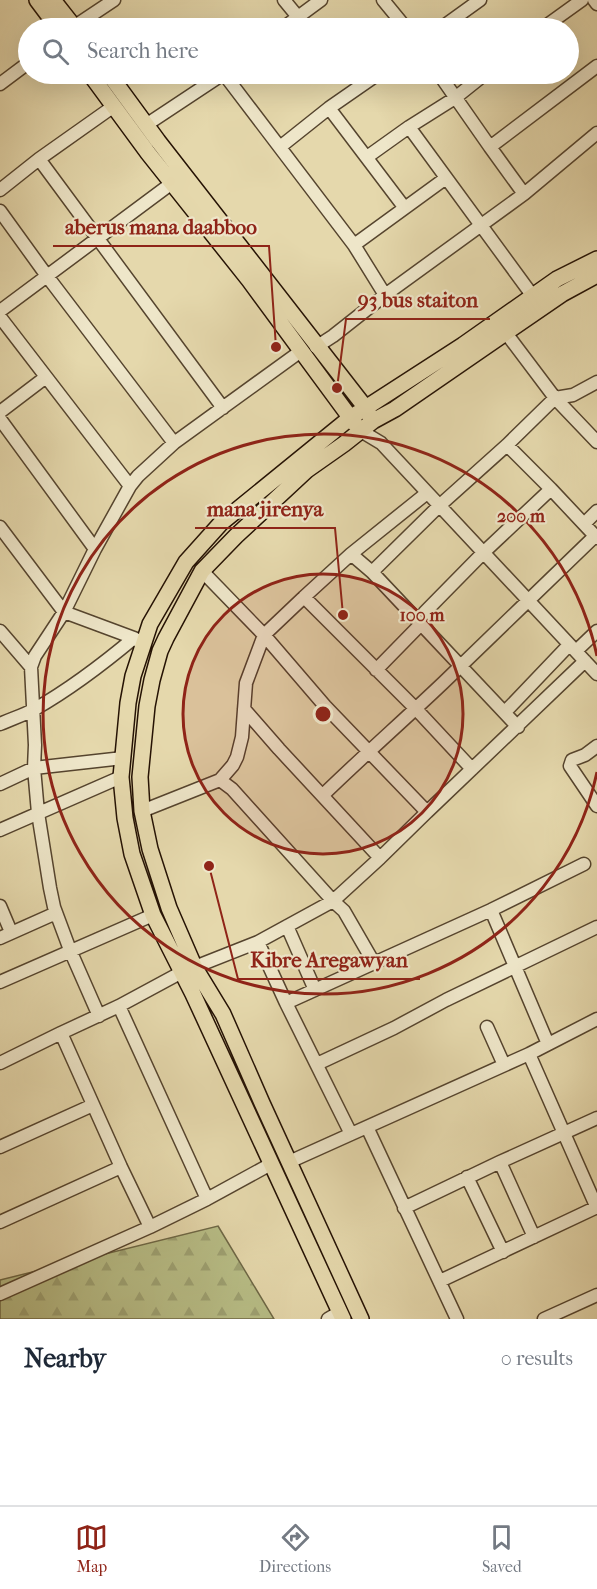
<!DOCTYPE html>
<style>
:root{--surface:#fff;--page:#f6f6f7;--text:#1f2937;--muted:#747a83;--line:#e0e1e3;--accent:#8f2418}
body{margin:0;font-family:"IM FELL French Canon",serif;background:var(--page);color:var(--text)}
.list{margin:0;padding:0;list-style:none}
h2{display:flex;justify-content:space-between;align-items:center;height:78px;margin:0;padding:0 24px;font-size:26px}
h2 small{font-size:20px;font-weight:400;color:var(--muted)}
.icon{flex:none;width:33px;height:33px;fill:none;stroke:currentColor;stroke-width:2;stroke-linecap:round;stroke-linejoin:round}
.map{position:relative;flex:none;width:597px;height:1319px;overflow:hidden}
.search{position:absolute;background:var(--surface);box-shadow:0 6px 24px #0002;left:18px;right:18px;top:18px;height:66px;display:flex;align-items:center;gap:15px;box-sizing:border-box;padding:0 21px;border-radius:33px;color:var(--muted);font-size:22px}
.sheet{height:186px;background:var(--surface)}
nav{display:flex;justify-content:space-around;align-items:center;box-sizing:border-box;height:84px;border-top:2px solid var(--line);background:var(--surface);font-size:16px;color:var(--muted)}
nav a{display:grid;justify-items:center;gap:3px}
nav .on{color:var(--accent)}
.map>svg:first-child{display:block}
.forest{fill:url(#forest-firs);stroke:#6e6846;stroke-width:1.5}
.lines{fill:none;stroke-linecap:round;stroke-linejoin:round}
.minor-casing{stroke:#55442e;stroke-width:15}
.major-casing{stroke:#251204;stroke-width:18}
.minor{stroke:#eee6c9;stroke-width:12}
.major{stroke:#e5d8ac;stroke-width:15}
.ring{fill:none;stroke:#8f2418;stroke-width:3}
.centre{fill:#8f2418;stroke:#eee6c9;stroke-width:3}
.ring-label{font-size:18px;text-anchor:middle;font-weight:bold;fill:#8f2418;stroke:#eee6c9;stroke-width:4.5;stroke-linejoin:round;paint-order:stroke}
.leader{fill:none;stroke:#8f2418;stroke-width:2}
.callout-dot{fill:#8f2418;stroke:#eee6c9;stroke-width:2}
.callout-label{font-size:21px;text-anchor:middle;font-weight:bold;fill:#8f2418;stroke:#eee6c9;stroke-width:4.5;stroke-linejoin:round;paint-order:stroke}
</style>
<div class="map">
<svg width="597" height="1319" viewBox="0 0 597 1319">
<defs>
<pattern id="forest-firs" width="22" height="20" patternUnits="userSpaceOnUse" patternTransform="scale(1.5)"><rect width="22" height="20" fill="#b8be87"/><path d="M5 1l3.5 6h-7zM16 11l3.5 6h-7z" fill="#9ea273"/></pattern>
</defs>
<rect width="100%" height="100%" fill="#e5d8ac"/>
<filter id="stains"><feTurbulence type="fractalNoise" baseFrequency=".00333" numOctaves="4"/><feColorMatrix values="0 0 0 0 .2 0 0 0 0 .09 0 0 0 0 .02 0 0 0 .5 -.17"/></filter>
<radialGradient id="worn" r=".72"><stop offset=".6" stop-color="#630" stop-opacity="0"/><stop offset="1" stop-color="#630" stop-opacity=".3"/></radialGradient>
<path class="forest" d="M218,1226l56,93h-274v-39z"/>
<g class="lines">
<g class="minor-casing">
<path id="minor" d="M284,0l14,17
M383,0l23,28
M594,0l3,4
M72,28l42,-28
M283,28l38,-28
M441,28l39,-28
M543,28l39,-28
M224,74l130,171 31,50
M439,74l51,73 107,-81
M485,74l-30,24 -46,29 123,168
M0,84l28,-21
M329,108l75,99
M146,125l77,-51
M280,147l49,-39 49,-34
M490,147l34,47
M367,157l42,-30
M39,159l184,249
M0,190l39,-31 75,-53
M0,211l47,65 127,167
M354,245l92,-67
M0,311l172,-128
M0,317l130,169
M506,333l49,65 42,44
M316,347l17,-11 52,-41 139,-101 73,-61
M0,412l46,-35
M0,419l95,130
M361,431l20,12 216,231
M551,489l46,49
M584,524l13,-13
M0,527l64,85 70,26 9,6
M351,554l21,18 49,52 97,103
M202,571l62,64 61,71 102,106 -47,46 -101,-109 -35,-40
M372,572l67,-66 68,-61 48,-47 18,-3 24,-13
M304,597l47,-43 76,-61
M0,631l31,36
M576,651l21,-20
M376,670l45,-46 4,-12 58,-59 68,-64 -44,-44
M505,712l64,-67
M0,724c11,-5 24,-9 35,-15 35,-20 68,-45 99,-71
M597,746l-12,9 -13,5 -2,6 27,40
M220,780l12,9 101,112 47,-43
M0,784l34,-16 89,-10
M323,795c39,-38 80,-74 120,-112 51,-49 101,-98 152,-147
M142,811l78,-31 13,-15 4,-8 5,-20 4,-54 18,-48 40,-38 112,112 56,60
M427,812l158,-151
M0,830l121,-53
M0,906l11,26
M491,910l57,134
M287,926l28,64
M0,938l56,-25
M258,942l28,61 65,131
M0,982l153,-67
M286,1003l205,-93 93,-46
M119,1006l88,193
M99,1016l-29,-66 -16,-43 -4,-19 -12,-75 -4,-45 1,-23 -4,-78 4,-11 29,-44 31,-63 35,-63 8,-10 36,-33 127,-92
M487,1027l17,38
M529,1054l68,154
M0,1063l61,-30
M317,1064l77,-36 52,-28 151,-73
M367,1127l90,192
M0,1147l93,-42
M289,1162l240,-108 68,-35
M500,1162l34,75
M467,1177l36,75
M404,1208l96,-46 97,-44
M0,1222l121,-55
M150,1227l-29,-60 -60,-134 58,-27 63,-34 76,-30 75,-41 11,10 30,52
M440,1281l157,-74
M0,1294l150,-67 57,-28 64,-35
M328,1319l12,-7
M544,1319l53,-24"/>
</g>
<g class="major-casing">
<path id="major" d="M37,0l21,28
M53,0l22,28
M90,74l58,79 101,127 106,144
M109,74l49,67 207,266 5,9
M343,1319l-150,-325 -40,-79 -21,-61 -7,-36 -4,-41 7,-74 5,-27 17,-52 36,-62 35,-39 129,-105 113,-73 94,-66 40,-20
M361,1319l-99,-216 -39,-89 -28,-46 -26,-60 -19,-59 -8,-38 -2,-34 7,-71 5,-26 8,-29 6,-13 36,-67 34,-35 71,-66 37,-26 29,-23 22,-12 167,-115 35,-19"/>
</g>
<use href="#minor" class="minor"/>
<use href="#major" class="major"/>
</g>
<circle cx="323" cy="714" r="140" fill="#8f2418" fill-opacity=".12"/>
<g class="ring">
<circle cx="323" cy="714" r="140"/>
<path d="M597 772A280 280 0 1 1 597 656"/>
</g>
<circle cx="323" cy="714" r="9" class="centre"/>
<g class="ring-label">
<text x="521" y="522">200 m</text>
<text x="422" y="621">100 m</text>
</g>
<path class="leader" d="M276 347L269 246H53M337 388L346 319H490M343 615L335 528H195M209 866L238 979H420"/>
<g class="callout-dot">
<circle cx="276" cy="347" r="6"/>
<circle cx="337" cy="388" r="6"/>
<circle cx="343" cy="615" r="6"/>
<circle cx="209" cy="866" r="6"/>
</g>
<g class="callout-label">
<text x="161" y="234">aberus mana daabboo</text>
<text x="418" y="307">93 bus staiton</text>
<text x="265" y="516">mana jirenya</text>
<text x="329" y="967">Kibre Aregawyan</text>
</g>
<rect width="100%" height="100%" filter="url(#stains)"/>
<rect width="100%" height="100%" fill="url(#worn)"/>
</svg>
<div class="search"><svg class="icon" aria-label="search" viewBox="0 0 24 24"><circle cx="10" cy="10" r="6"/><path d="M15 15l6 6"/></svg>Search here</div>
</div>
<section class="sheet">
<h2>Nearby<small>0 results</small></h2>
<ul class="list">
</ul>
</section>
<nav>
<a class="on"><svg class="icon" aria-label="map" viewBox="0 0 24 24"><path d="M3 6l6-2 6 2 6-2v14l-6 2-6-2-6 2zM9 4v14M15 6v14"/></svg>Map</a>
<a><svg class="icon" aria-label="directions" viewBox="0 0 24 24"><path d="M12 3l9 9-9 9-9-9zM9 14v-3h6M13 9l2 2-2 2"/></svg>Directions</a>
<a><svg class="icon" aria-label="saved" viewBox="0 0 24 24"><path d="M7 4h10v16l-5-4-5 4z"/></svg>Saved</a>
</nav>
